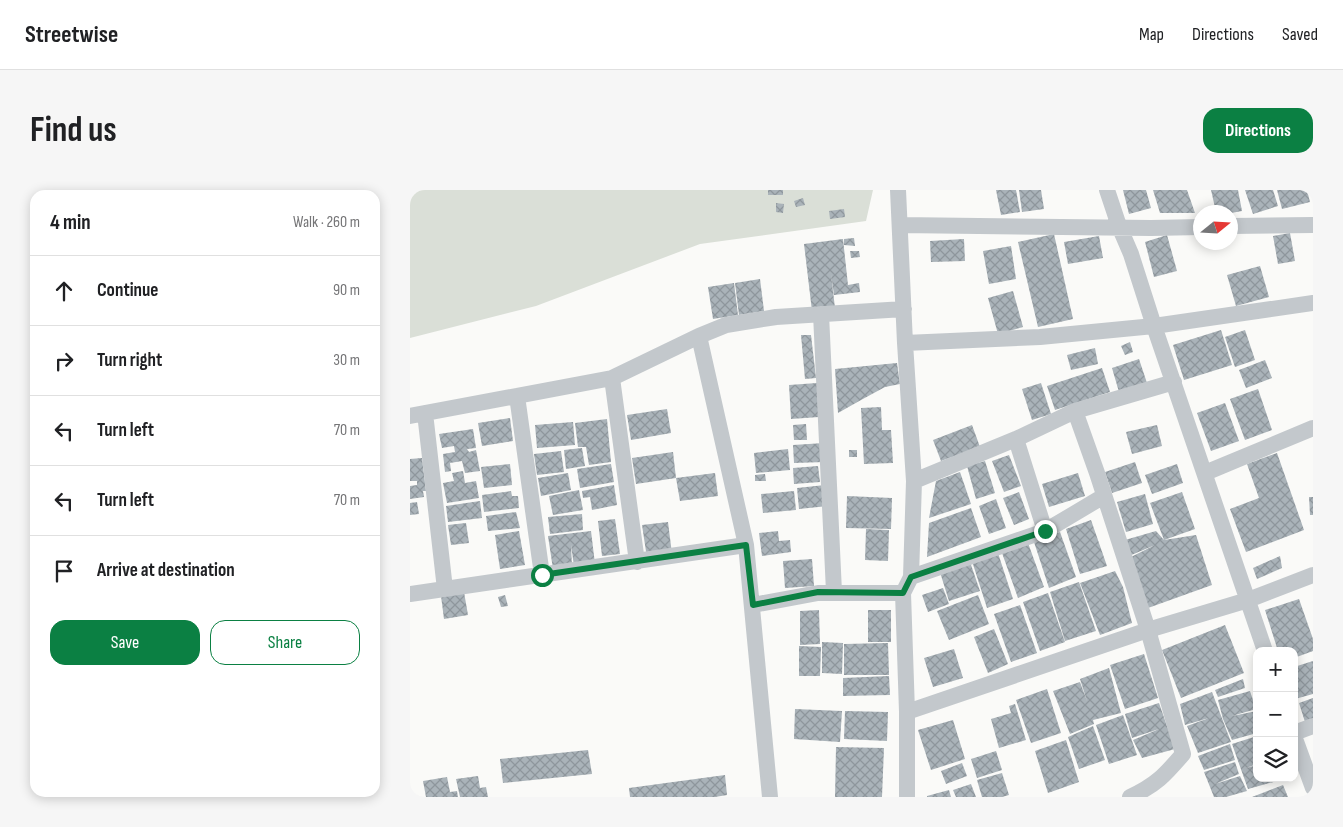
<!DOCTYPE html>
<meta charset="utf-8">
<style>
:root{--surface:#fff;--page:#f6f6f6;--text:#202124;--muted:#757577;--line:#e0e0e0;--accent:#0b8043}
body{margin:0;font-family:"Sofia Sans Condensed",sans-serif;background:var(--page);color:var(--text)}
.controls{position:absolute;right:15px;bottom:15px;display:grid;overflow:hidden;border-radius:10px;box-shadow:0 2px 12px #0003}
.controls button{width:45px;height:45px;display:grid;place-items:center;padding:0;border:0;border-bottom:1px solid var(--line);background:var(--surface);color:var(--text);font:25px sans-serif}
.compass{position:absolute;left:783px;top:15px;width:45px;height:45px;border-radius:50%;background:var(--surface);box-shadow:0 2px 12px #0003;rotate:72deg}
.stop{position:absolute;width:15px;height:15px;margin:-11px;border:4px solid #0b8043;border-radius:50%;background:#fff}
.stop.end{background:#0b8043;border-color:#fff;box-shadow:0 1px 5px #0008}
.list{margin:0;padding:0;list-style:none}
h2{display:flex;justify-content:space-between;align-items:center;height:65px;margin:0;padding:0 20px;font-size:21px}
h2 small{font-size:16px;font-weight:400;color:var(--muted)}
.list li{display:grid;grid-template-columns:32px 1fr auto;gap:15px;align-items:center;box-sizing:border-box;height:70px;padding:0 20px;border-top:1px solid var(--line)}
.list b{display:block;font-size:19px;white-space:nowrap}
.list em{font-size:16px;font-style:normal;color:var(--muted)}
.actions{display:flex;gap:10px;padding:15px 20px}
.actions a{flex:1;padding:11px 0;border:1px solid var(--accent);border-radius:15px;text-align:center;font-size:18px;color:var(--accent)}
.actions .main{background:var(--accent);color:#fff}
.icon{flex:none;width:28px;height:28px;fill:none;stroke:currentColor;stroke-width:2;stroke-linecap:round;stroke-linejoin:round}
.map{position:relative;flex:none;width:903px;height:607px;overflow:hidden;border-radius:15px}
header{display:flex;align-items:center;gap:30px;box-sizing:border-box;height:70px;padding:0 25px;background:var(--surface);border-bottom:1px solid var(--line)}
header strong{font-size:24px}
nav{display:flex;gap:28px;margin-inline-start:auto;font-size:18px}
.intro{display:flex;align-items:center;justify-content:space-between;box-sizing:border-box;height:120px;padding:0 30px}
h1{margin:0;font-size:35px}
.button{padding:12px 22px;border-radius:15px;background:var(--accent);color:#fff;font-size:18px;font-weight:700}
main{display:flex;gap:30px;padding:0 30px}
aside{flex:1;background:var(--surface);border-radius:15px;box-shadow:0 2px 12px #0003}
.map>svg:first-child{display:block}
.green{fill:#dadfd7}
.building{fill:url(#building-cross-hatch)}
.lines{fill:none;stroke-linecap:round;stroke-linejoin:round}
.minor{stroke:#c3c8cc;stroke-width:16}
.route{stroke:#0b8043;stroke-width:6}
</style>
<header>
<strong>Streetwise</strong>
<nav><a>Map</a><a>Directions</a><a>Saved</a></nav>
</header>
<div class="intro"><h1>Find us</h1><a class="button">Directions</a></div>
<main>
<aside>
<h2>4 min<small>Walk · 260 m</small></h2>
<ul class="list">
<li><svg class="icon" aria-label="ahead" viewBox="0 0 24 24"><path d="M12 20V5M6 11l6-6 6 6"/></svg><div><b>Continue</b></div><em>90 m</em></li>
<li><svg class="icon" aria-label="right" viewBox="0 0 24 24"><path d="M7 20v-9h11M14 6l5 5-5 5"/></svg><div><b>Turn right</b></div><em>30 m</em></li>
<li><svg class="icon" aria-label="left" viewBox="0 0 24 24"><path d="M17 20v-9H6M10 6l-5 5 5 5"/></svg><div><b>Turn left</b></div><em>70 m</em></li>
<li><svg class="icon" aria-label="left" viewBox="0 0 24 24"><path d="M17 20v-9H6M10 6l-5 5 5 5"/></svg><div><b>Turn left</b></div><em>70 m</em></li>
<li><svg class="icon" aria-label="arrive" viewBox="0 0 24 24"><path d="M6 21V4h12l-3 4 3 4H6"/></svg><div><b>Arrive at destination</b></div></li>
</ul>
<div class="actions"><a class="main">Save</a><a>Share</a></div>
</aside>
<div class="map">
<svg width="903" height="607" viewBox="0 0 903 607">
<defs>
<pattern id="building-cross-hatch" width="8" height="8" patternUnits="userSpaceOnUse" patternTransform="scale(1.25)"><rect width="8" height="8" fill="#aab3b9"/><path d="M0 0l8 8M0 8l8-8" fill="none" stroke="#8e969c"/></pattern>
</defs>
<rect width="100%" height="100%" fill="#fafaf8"/>
<path class="green" d="M0,0h463l-7,31 -166,23 -164,62 -126,32z"/>
<path class="building" d="M358,0h15v5h-15z
M586,0h20l4,22 -19,3z
M609,0h22l3,19 -22,3z
M713,0h23l5,18 -22,6z
M743,0h34l8,23h-35z
M801,0h27l4,21 -11,2 -15,-1z
M835,0h28l5,16 -25,8z
M867,0h30l3,12 -28,7z
M393,8l2,7 -9,2 -2,-6z
M366,13l8,1 -1,9 -7,-1z
M434,19l1,8 -15,2 -1,-8z
M880,43l5,28 -17,3 -5,-28z
M644,44l19,85 -35,8 -20,-85z
M757,45l10,36 -23,6 -9,-35z
M689,46l4,22 -35,6 -4,-22z
M444,48l1,8 -11,-1v-6z
M433,49l5,46 11,-2 1,9 -26,3 -3,-21 4,34 -23,3 -8,-67z
M554,49l1,22 -34,1 -1,-21z
M601,56l5,33 -27,5 -6,-33z
M440,61h9l1,6 -9,1z
M850,76l9,31 -33,9 -9,-31z
M350,89l4,32 -25,4 -4,-32z
M324,93l4,32 -25,4 -5,-32z
M603,101l10,36 -25,7 -10,-36z
M811,140l11,35 -48,15 -11,-35z
M835,140l10,30 -20,7 -10,-30z
M391,145h10l5,43 -11,1z
M720,152l3,10 -8,3 -4,-9z
M685,158l3,16 -27,6 -4,-15z
M729,169l8,24 -28,9 -7,-24z
M855,170l7,18 -26,10 -7,-18z
M487,173l3,21 -15,3 -24,13 -23,13 -3,-44z
M692,178l8,24 -55,18 -8,-24z
M407,193l2,34 -28,2 -2,-34z
M631,193l10,31 -19,6 -10,-31z
M848,199l14,41 -27,10 -15,-41z
M815,213l14,38 -28,10 -14,-38z
M471,217l1,23h9l2,33 -29,1 -3,-56z
M257,219l4,24 -40,7 -4,-25z
M100,228l3,23 -31,5 -4,-23z
M197,229l4,43 -22,3 -3,-18h-8l-3,-24z
M163,232l2,23 -38,3 -2,-23z
M396,234l1,16h-13l-1,-15z
M562,235l8,22 -39,14 -8,-21z
M747,235l5,21 -30,8 -6,-22z
M63,239l3,19 -9,1 2,3 7,-2 4,21 -15,2 -3,-12 -12,2 1,8 -6,1 -2,-18 12,-2 -1,-6 -12,2 -3,-14z
M414,253l1,19 -31,1 -1,-18z
M172,258l3,18 -19,3 -2,-19z
M378,259l2,21 -34,3 -2,-20z
M439,260h8v7h-8z
M151,261l3,21 -27,3 -3,-21z
M263,262l3,26 39,-5 3,23 -38,5 -4,-23 -40,6 -4,-26z
M867,263l27,77 -58,22 -16,-43 29,-11 -12,-34z
M599,265l12,31 -17,6 -12,-31z
M12,268l4,33h-3l1,6 -14,2v-13l7,-1v-4h-7v-22z
M575,271l10,32 -19,6 -9,-33z
M725,272l7,21 -30,10 -7,-21z
M100,274l2,21 -28,3 -3,-21z
M201,274l3,18 -34,6 -3,-19z
M767,274l6,19 -31,11 -7,-19z
M408,276l2,16 -26,2 -1,-16z
M53,281l2,12 11,-2 3,17 -32,5 -4,-20 11,-2 -2,-8z
M550,282l11,32 -42,14 7,-37z
M158,283l3,17 -30,6 -3,-18z
M668,283l7,23 -36,11 -7,-23z
M355,284l1,7h-11v-6z
M204,295l3,20 -25,5 -2,-13 -7,1 -1,-7z
M415,295l3,21 -29,3 -2,-21z
M169,300l4,20 -30,5 -4,-19z
M101,301l1,5h6l1,12 -35,4 -2,-17z
M384,301l2,19 -33,3 -2,-19z
M609,302l10,27 -15,6 -11,-27z
M772,302l13,37 -31,11 -14,-37z
M735,304l8,30 -27,8 -9,-30z
M437,306l45,2 -1,31 -45,-1z
M899,307h4v18h-3z
M586,309l10,29 -17,6 -10,-28z
M70,311l2,17 -34,4 -2,-16z
M7,312l2,12 -9,1v-12z
M561,318l10,29 -54,20 2,-34z
M106,322l4,16 -32,3 -2,-15z
M172,324l1,16 -33,4 -2,-17z
M205,329l5,35 -18,2 -4,-35z
M681,330l16,46 -27,8 -14,-45z
M258,332l4,32 -25,4 -5,-33z
M56,333l3,20 -18,2 -3,-20z
M456,339l23,1 -1,31 -23,-1z
M109,341l6,34 -25,4 -5,-34z
M181,341l4,33 -21,2 -3,-21 1,22 -19,2 -5,-33z
M368,341l1,10 11,-1 1,12 -29,4 -3,-23z
M746,341l8,9 32,-5 16,50 -64,23 -19,-50 26,-13 -26,11 -4,-16z
M650,342l16,45 -27,11 -15,-46z
M618,353l16,44 -26,11 -16,-45z
M587,360l16,49 -26,9 -16,-50z
M870,366l2,12 -25,11 -4,-11z
M402,369l2,27 -29,2 -2,-27z
M559,369l11,32 -31,10 -10,-32z
M705,381l8,16 9,36 -32,12 -20,-52z
M669,392l17,49 -31,10 -15,-49z
M533,398l6,16 -21,8 -6,-17z
M54,402l4,23 -24,4 -3,-23z
M638,403l17,49 -25,9 -17,-49z
M95,405l3,11 -7,1 -3,-10z
M568,405l11,29 -40,16 -12,-29z
M889,409l14,40v12l-19,7v-7h-16l-13,-41z
M610,415l17,48 -26,9 -17,-48z
M409,420l1,34 -20,1v-34z
M458,420h23v32h-23z
M815,435l19,48 -63,25 -19,-48z
M584,439l14,35 -20,9 -14,-36z
M412,452l21,1 -1,31 -20,-1z
M478,453l1,32h-45v-31z
M389,456l22,1 -1,29h-21z
M544,459l9,29 -30,9 -9,-29z
M734,464l14,44 -33,11 -15,-44z
M903,471v33l-18,5 -1,-32z
M699,478l12,45 -28,7 1,4 -24,10 -17,-43 27,-9 7,19 -7,-22z
M479,486l1,19 -47,1v-18z
M833,489l2,9 -27,9 -3,-7z
M637,499l14,44 -30,10 -15,-43z
M840,501l6,18 -24,7 25,-5v22l-25,7 -9,-21 -5,-19z
M802,502l19,50 -33,11 -11,-27 22,-8 -24,7 -5,-21z
M903,508v22l-8,2 -6,-19z
M749,513l16,46 -33,9 -9,-18 26,-11 -27,9 -7,-24z
M605,514l11,36 -27,8 -8,-29 20,-6 -2,-7z
M385,519l47,2 -2,31 -46,-3z
M435,521l43,1 -1,29 -43,-2z
M713,525l14,40 -28,9 -13,-39z
M543,530l12,39 -34,11 -13,-40z
M683,536l12,34 -26,9 -11,-32z
M847,546v28l-11,4 11,-3v13l27,1 -36,10 -16,-45z
M656,550l13,42 -31,11 -13,-42z
M820,554l5,16 -31,10 -6,-14z
M426,557l48,1 -2,49h-47z
M178,560l4,24 -89,9 -3,-24z
M586,561l6,19 -25,8 -6,-19z
M825,572l4,12 -24,10 25,-8 7,15 -21,6h-12l-10,-25z
M552,573l5,13 -21,8 -5,-13z
M592,583l7,22 -7,2h-20l-5,-17z
M315,585l2,20 -12,2h-85l-1,-9z
M68,586l2,12 6,-1 2,10h-28l-4,-18z
M37,587l3,15 7,-1 1,6h-32l-3,-16z
M561,594l5,13h-20l-3,-7z
M873,595l5,12h-36z
M539,600l2,7h-24v-1z"/>
<g class="lines">
<path class="minor" d="M488,0l7,153 9,138 -3,96 -8,16 4,119v85
M697,0l12,36 12,28 23,72 111,325
M490,35l251,3 50,-1
M821,36l82,-1
M411,124l13,278
M289,146l47,209 24,252
M495,153l135,-6 114,-11 159,-23
M202,188l25,184
M107,206l25,179
M665,221l22,62 51,157 35,124c-18,21 -27,31 -53,43
M15,223l20,176
M0,226l202,-38 87,-42 27,-11 50,-8 128,-8
M606,249l29,92
M795,283l108,-45
M504,291l102,-42 59,-28 99,-29
M501,387l134,-46 59,-35
M0,404l336,-49
M343,415l65,-12h85
M497,522l241,-82 100,-30 65,-25
M884,543l19,-7
M884,546l19,52"/>
</g>
<g class="lines">
<path class="route" d="M132,385l204,-30 7,60 65,-13 85,1 8,-16 134,-46"/>
</g>
</svg>
<div class="controls">
<button>+</button>
<button>−</button>
<button><svg class="icon" aria-label="layers" viewBox="0 0 24 24"><path d="M12 4l9 5-9 5-9-5zM3 14l9 5 9-5"/></svg></button>
</div>
<svg class="compass" viewBox="-18 -18 36 36"><path d="M0-13l5 13h-10z" fill="#e53935"/><path d="M0 13l5-13h-10z" fill="#757577"/></svg>
<div class="stop" style="left:132px;top:385px"></div>
<div class="stop end" style="left:635px;top:341px"></div>
</div>
</main>
